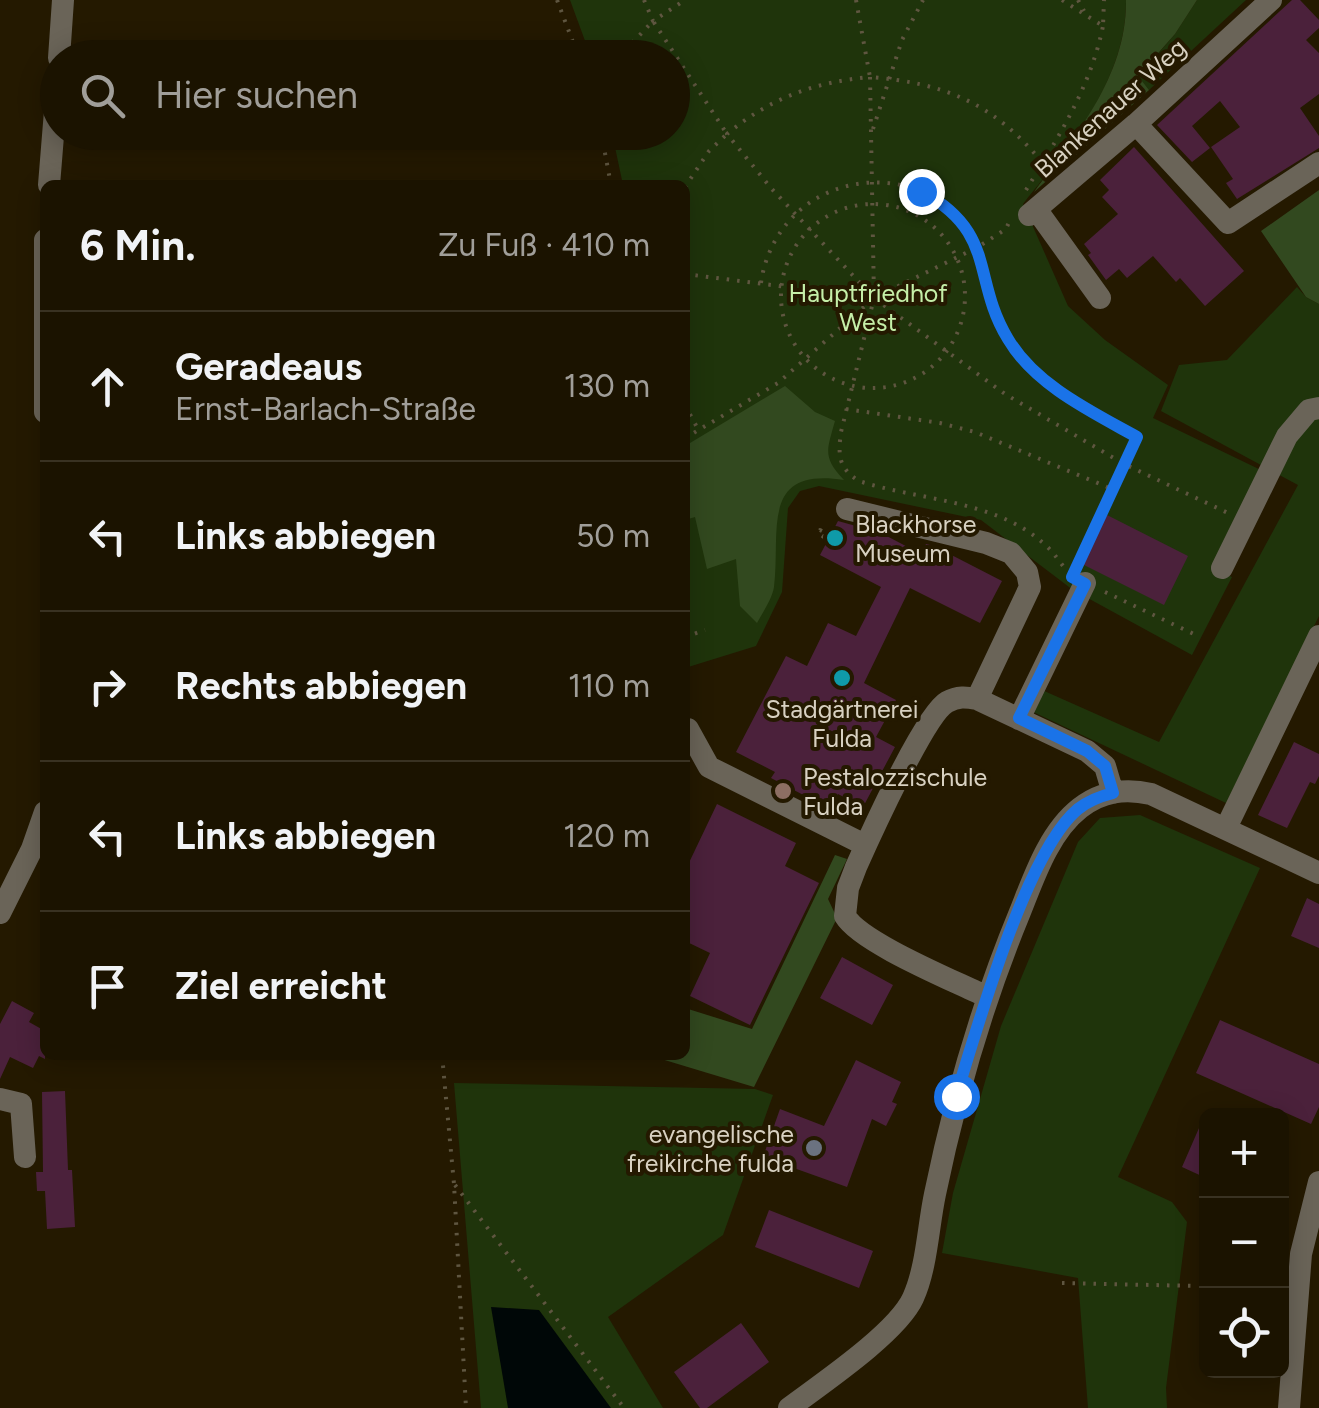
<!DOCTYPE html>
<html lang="de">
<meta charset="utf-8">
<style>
:root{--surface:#1b1300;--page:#241c0a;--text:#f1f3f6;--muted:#a09e99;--line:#393222}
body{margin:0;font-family:Figtree,sans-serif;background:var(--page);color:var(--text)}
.controls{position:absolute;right:30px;bottom:30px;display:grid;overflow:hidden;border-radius:15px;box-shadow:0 5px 25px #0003}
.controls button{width:90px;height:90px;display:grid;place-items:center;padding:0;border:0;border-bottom:2px solid var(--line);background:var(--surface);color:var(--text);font:50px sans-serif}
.stop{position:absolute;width:30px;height:30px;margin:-22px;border:8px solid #1a73e8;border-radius:50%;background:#fff}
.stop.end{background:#1a73e8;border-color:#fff;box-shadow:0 2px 10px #0008}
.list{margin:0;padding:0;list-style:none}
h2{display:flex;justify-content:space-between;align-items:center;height:130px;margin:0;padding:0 40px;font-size:42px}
h2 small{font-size:32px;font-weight:400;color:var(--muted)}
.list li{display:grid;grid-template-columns:65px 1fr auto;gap:30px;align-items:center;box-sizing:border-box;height:150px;padding:0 40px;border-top:2px solid var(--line)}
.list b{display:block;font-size:38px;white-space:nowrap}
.list p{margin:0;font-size:32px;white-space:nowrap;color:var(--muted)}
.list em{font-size:32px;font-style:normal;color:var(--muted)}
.icon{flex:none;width:55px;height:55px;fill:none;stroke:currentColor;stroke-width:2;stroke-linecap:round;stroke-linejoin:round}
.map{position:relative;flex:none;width:1319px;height:1408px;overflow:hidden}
.search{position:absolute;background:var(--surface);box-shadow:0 5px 25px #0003;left:40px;top:40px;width:650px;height:110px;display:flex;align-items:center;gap:25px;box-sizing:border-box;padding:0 35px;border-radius:55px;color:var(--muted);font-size:38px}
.panel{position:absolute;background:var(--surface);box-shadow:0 5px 25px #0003;left:40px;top:180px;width:650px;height:880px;border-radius:15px}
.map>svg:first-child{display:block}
.green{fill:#1f340b}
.forest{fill:#32491f}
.water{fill:#000707}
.building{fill:#4b213b}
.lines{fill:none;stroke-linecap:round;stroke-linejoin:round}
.path{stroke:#5f5640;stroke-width:4;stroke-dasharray:2.5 8;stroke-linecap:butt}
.minor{stroke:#6a6458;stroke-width:22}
.route{stroke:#1a73e8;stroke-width:12}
.culture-dot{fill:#0f9aa8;stroke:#241900;stroke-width:4}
.education-dot{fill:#8d6e63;stroke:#241900;stroke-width:4}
.worship-dot{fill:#6b7280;stroke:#241900;stroke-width:4}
.labels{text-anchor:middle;stroke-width:8;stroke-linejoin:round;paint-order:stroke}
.street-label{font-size:25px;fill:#d8d1c1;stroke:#241900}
.park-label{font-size:25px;fill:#c5efa8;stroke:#241900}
.poi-label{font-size:25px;fill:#d8d1c1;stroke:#241900;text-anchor:start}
</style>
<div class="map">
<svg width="1319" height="1408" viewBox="0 0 1319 1408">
<rect width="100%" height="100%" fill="#241900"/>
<path class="green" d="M570,0h556c1,78 -56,146 -103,204l45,102 37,34 63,45 -15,33 112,54 -48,98 15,7 -40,78 -119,-65 -92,-70 -162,-34 -19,5 -12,17 -6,84 -26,54 -71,22v-483h-62l-11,-52 60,-1v-74l-81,-1z
M1197,0h49l-97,90 -11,-13 37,-43z
M1297,287l9,10 13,7v312l-93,187 -197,-93 13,-20 117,52 139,-257 -137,-74 18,-46 48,-5z
M1140,815l120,53 -142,309 54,25 15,20 -21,166 1,20h-79l-10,-130 -136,-25 11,-60 48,-167 77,-184 22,-24z
M454,1083l301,6 18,6 -50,140 -115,82 55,91h-182z"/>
<path class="forest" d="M1126,0h71l-22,34 -37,42 11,14 -115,102c42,-57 93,-117 92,-192z
M1319,190v114l-13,-7 -45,-66z
M785,386l30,26 20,9c-8,29 -13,36 9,59 -85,-13 -63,51 -70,107 -2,12 -11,25 -17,36l-17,-17 -4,-47 -29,10 -12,-52 -10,3v-74z
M835,855l12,4 -19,40 9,19 -83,169 -106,-32h37v-47l67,21z"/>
<path class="water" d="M491,1307l48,3 72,98h-103z"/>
<path class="building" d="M1292,0h8l19,20v8l-13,12 13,13v41l-19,14 19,28v12l-82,51 -11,-16 7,-4 -22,-32 29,-20 -20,-26 -28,25 18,22 -18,14 -35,-37z
M1134,147l110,124 -39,35 -25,-28 -4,4 -23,-26 -26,22 -8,-9 -13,11 -18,-25 3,-2 -7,-9 34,-30 -16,-17 7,-7 -9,-10z
M1107,515l81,41 -24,49 -82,-41z
M838,521l43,12 40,21 5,-10 8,2 68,35 -22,42 -70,-35 -46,95 32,17 -20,37 19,10 -32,60 -25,-13 -8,15 -59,-31 4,-6 -39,-20 50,-96 21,10 21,-43 28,13 25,-49 -61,-32z
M1294,742l25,12v22l-4,8 -5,-2 -23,46 -29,-13z
M717,804l79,39 -11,23 34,17 -69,142 -60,-29 20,-43 -25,-12v-70z
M1307,898l12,6v44l-28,-12z
M842,957l51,28 -21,40 -52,-27z
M12,1001l22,12 -5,9 16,9v28l-6,-3 -6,12 -23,-11 -10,22v-55z
M1220,1020l99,44v43l-8,17 -115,-51z
M856,1060l45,22 -9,20 5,2 -11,22 -14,-7 -25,68 -84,-30 17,-48 44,17z
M65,1091l3,79h4l3,57 -28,2 -2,-38h-8l-1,-19h7l-1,-80z
M1206,1112v66l-24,-11z
M769,1210l104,41 -14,37 -104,-41z
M741,1323l28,39 -62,46h-7l-26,-36z"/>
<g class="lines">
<path class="path" d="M557,0l22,58
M644,0l9,21 32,-21
M856,0l14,77c74,6 123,26 171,84
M1062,0l41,26 1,-26
M1078,0l6,11
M618,58l35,-37 74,113 -18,17 -24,36
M870,77l4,221 -103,-110 -44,-54c43,-36 88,-52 143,-57z
M873,129l29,-89 21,-40
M601,132l10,53
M1026,190c32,-52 65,-104 77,-164
M781 296a92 92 0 1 1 184 0a92 92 0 1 1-184 0Z
M685,274l189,24 -33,134c-3,23 -3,36 18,49 58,19 135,19 183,61 10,8 17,19 25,29
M761,283c5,-38 29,-73 64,-89 56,-27 130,-6 153,55 13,33 13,71 36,99 32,40 79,65 123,89l-13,27 -119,-70 -131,-96
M685,405l14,26
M846,409l94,14 35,9 137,57
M685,438l93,-55 96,-85 104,-51 28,-18 4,-9
M824,537l-6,-4 2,-3 10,5
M1078,564l46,-100 104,49
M1105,592l93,44
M685,637l20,-7
M442,1055l12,129 12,224
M455,1185l169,223
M1062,1283l135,3"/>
<path class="minor" d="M59,58l4,-58
M1136,124l92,99 91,-60
M49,185l9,-111
M1036,209l64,89
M1029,215l107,-91 135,-124
M45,240v172
M847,509l139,34 25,10 16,19 3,15 -53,112
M1222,568l65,-132 22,-26 10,-2
M1019,719l66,-136
M688,729l21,38 156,78
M1226,828l93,-192
M0,913l32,-64 13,-37
M987,997c-32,-16 -126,-54 -142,-81l3,-28 8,-21c13,-29 69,-153 91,-165 11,-6 19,-5 30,-3l110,52 18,15 8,27
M0,1099l21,5 4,53
M789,1408c32,-24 108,-75 124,-110 14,-31 15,-71 22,-104 20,-97 47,-190 85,-282 14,-35 29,-80 60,-104 22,-17 45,-20 71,-14l168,79
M1289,1408l12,-154 18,-72"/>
</g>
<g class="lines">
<path class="route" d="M921,191c77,42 50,87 87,148 27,46 84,73 129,98l-65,140 13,7 -66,134 68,33 18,15 8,27c-12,3 -25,8 -35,16 -52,43 -101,220 -122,287"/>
</g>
<g class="culture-dot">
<circle cx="835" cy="538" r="10"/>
<circle cx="842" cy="678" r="10"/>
</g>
<circle class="education-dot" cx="783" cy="791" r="10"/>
<circle class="worship-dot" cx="814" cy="1148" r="10"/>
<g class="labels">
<g class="street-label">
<text transform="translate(1110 108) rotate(-42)" y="9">Blankenauer Weg</text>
</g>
<g class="park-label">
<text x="868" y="302">Hauptfriedhof<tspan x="868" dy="29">West</tspan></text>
</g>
<g class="poi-label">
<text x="855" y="533">Blackhorse<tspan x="855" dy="29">Museum</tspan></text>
<text x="842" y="718" text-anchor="middle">Stadgärtnerei<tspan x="842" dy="29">Fulda</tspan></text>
<text x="803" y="786">Pestalozzischule<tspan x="803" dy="29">Fulda</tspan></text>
<text x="794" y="1143" text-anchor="end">evangelische<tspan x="794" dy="29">freikirche fulda</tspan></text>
</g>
</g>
</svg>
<div class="controls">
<button>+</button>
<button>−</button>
<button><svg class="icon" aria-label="locate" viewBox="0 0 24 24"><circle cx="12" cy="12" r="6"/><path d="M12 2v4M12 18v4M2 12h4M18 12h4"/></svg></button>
</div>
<div class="stop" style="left:956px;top:1096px"></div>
<div class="stop end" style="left:921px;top:191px"></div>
<div class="search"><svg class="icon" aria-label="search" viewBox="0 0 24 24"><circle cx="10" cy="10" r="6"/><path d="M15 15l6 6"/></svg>Hier suchen</div>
<section class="panel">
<h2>6 Min.<small>Zu Fuß · 410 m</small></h2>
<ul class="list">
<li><svg class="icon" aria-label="ahead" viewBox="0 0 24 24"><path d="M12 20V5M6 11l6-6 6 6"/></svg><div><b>Geradeaus</b><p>Ernst-Barlach-Straße</p></div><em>130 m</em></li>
<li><svg class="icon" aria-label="left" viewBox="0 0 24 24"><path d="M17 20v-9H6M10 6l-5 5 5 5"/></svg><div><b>Links abbiegen</b></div><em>50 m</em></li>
<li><svg class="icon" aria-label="right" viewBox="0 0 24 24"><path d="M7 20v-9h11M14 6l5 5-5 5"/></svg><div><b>Rechts abbiegen</b></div><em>110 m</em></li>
<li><svg class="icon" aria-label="left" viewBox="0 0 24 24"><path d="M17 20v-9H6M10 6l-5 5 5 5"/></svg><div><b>Links abbiegen</b></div><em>120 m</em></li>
<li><svg class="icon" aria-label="arrive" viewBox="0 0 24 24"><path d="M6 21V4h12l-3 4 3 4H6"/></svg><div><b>Ziel erreicht</b></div></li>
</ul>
</section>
</div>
